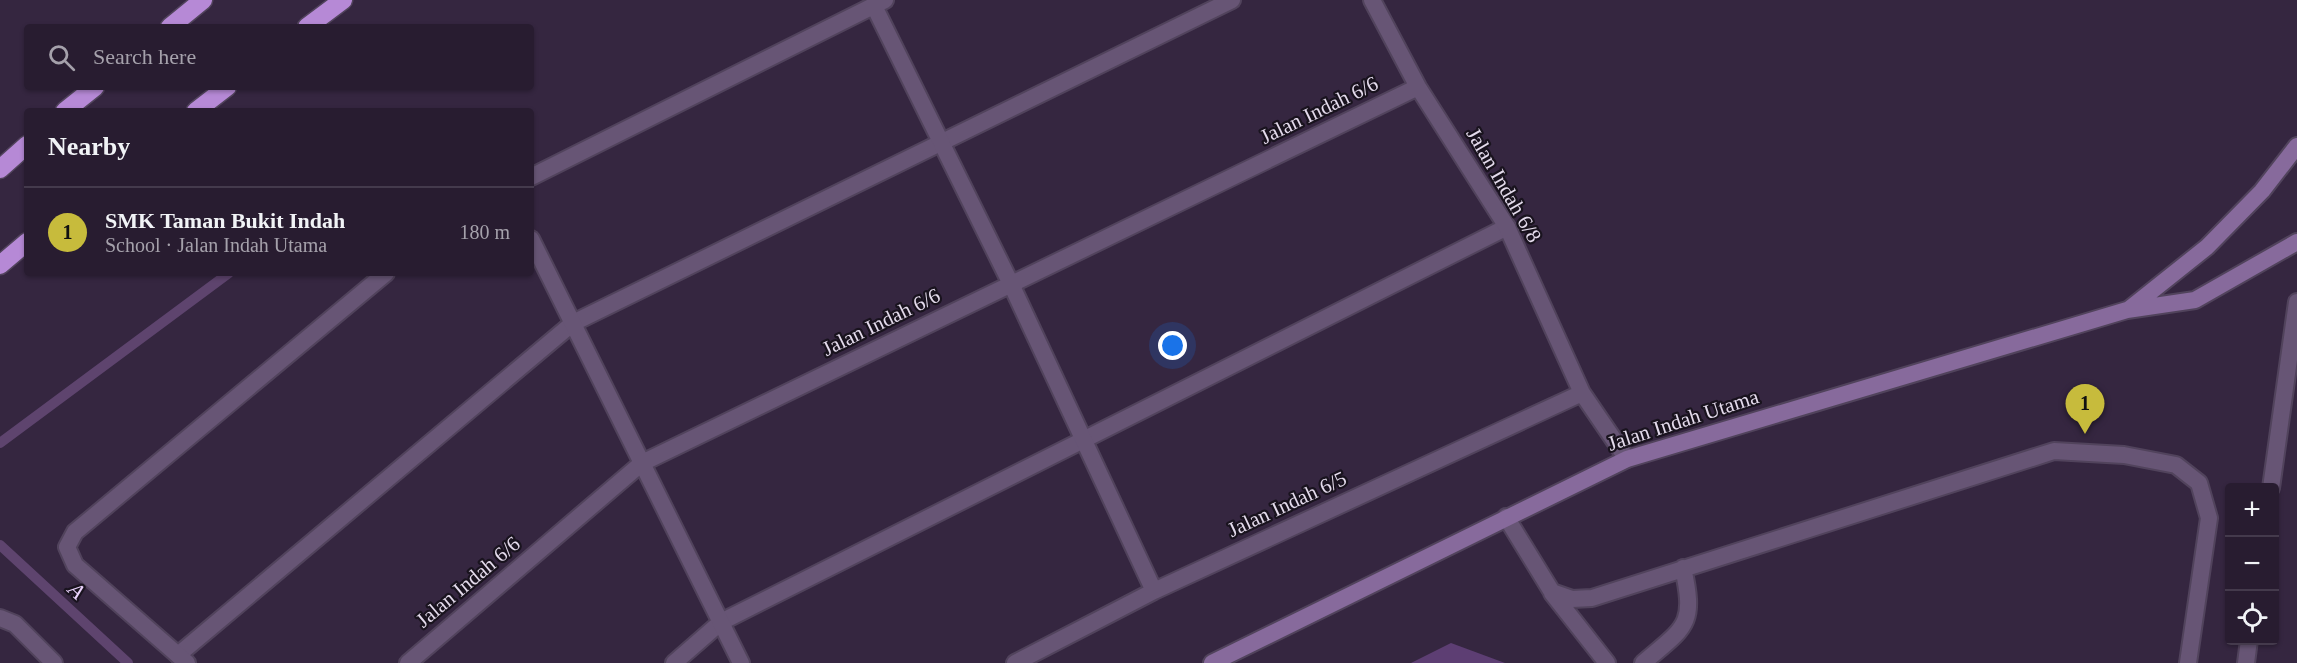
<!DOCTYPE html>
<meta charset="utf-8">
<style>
:root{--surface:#281c30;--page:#34293c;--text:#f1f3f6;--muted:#a5a1ab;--line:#443a4c;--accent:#c7bb3c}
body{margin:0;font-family:Georgia,serif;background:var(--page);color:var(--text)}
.controls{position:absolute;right:18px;bottom:18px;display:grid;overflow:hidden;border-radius:6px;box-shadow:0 2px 4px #0004}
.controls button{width:54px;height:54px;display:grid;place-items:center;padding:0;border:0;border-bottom:2px solid var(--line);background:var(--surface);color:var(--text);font:30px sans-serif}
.you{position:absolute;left:1173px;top:346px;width:21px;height:21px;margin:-15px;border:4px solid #fff;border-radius:50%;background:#1a73e8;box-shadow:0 0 0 9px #1a73e833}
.badge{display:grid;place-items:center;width:39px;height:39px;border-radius:50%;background:var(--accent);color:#111;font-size:20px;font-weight:700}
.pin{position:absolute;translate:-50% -50px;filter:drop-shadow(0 2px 3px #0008)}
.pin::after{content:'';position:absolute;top:32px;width:21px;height:18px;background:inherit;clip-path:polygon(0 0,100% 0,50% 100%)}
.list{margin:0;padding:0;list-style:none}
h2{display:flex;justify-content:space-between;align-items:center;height:78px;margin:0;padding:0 24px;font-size:26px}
h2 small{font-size:20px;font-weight:400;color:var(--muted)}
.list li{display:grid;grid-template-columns:39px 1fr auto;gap:18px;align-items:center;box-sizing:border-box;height:90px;padding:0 24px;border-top:2px solid var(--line)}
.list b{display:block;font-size:22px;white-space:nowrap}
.list p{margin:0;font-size:20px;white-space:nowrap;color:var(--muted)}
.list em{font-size:20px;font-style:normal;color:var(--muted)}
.icon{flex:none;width:33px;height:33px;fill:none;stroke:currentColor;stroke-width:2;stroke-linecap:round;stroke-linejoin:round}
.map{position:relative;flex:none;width:2297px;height:663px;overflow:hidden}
.search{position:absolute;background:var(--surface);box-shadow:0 2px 4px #0004;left:24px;top:24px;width:510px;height:66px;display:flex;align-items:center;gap:15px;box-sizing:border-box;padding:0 21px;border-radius:6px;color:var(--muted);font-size:22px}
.panel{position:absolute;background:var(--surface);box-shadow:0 2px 4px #0004;left:24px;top:108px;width:510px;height:168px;border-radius:6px}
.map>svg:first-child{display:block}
.green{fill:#5d3e73}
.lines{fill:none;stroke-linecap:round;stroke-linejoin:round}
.stream{stroke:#5e446e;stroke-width:10}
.service-casing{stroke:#51435c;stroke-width:20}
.minor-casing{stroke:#51435c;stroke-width:20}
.secondary-casing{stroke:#51435c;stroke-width:20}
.motorway-casing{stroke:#51435c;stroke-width:21}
.service{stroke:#675575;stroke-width:16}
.minor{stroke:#675575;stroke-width:16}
.secondary{stroke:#876a9c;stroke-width:16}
.motorway{stroke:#b689d6;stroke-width:18}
.labels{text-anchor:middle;stroke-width:4.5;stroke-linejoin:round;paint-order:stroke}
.street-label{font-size:21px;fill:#e4dbec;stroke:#19131e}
.water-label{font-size:22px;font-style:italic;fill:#ead3fc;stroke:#19131e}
</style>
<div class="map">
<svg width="2297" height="663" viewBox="0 0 2297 663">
<rect width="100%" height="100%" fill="#352640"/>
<path class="green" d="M1451,643l54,20h-94z"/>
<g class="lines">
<path class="stream" d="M0,443l229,-170
M0,545l128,118"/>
<g class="service-casing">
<path id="service" d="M2271,488l26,-186
M1506,517l46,75 20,7 20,-1 462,-147 70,4 52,10 23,18 10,35 -21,145
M1552,593l55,70
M178,655l395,-332 659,-323
M674,663l47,-41 786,-395
M1643,663c42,-36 53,-37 40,-95
M2246,663l3,-23"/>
</g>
<g class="minor-casing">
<path id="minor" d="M1372,0l46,87 89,140 75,166 45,66
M874,6l137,278 143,307
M531,177l354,-177
M531,239l210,424
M0,618l15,6 39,39
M187,663l-112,-98 -8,-18 8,-15 311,-259
M408,663l234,-200 776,-376
M1015,663l139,-72 428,-198"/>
</g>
<g class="secondary-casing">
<path id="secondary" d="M2128,310l79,-63 55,-56 35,-45
M1212,663l415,-204 500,-149 68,-10 102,-58"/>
</g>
<g class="motorway-casing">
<path id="motorway" d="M170,27l33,-27
M307,27l36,-27
M65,111l30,-24
M196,111l31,-24
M0,169l27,-24
M0,265l27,-23"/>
</g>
<use href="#service" class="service"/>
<use href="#minor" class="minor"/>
<use href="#secondary" class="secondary"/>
<use href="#motorway" class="motorway"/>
</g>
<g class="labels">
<g class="street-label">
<text transform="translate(1319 110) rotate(-26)" y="7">Jalan Indah 6/6</text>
<text transform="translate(1504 185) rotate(60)" y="7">Jalan Indah 6/8</text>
<text transform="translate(881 322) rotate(-26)" y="7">Jalan Indah 6/6</text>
<text transform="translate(1683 420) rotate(-18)" y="7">Jalan Indah Utama</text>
<text transform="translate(1287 504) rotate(-25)" y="7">Jalan Indah 6/5</text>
<text transform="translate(468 582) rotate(-40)" y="7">Jalan Indah 6/6</text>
</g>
<g class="water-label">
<text transform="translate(77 590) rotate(43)" y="8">A</text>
</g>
</g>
</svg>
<div class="controls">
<button>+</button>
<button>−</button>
<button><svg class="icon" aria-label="locate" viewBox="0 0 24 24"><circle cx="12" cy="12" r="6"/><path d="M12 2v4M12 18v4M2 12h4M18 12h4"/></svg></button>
</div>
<div class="you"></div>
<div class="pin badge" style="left:2085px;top:434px">1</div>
<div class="search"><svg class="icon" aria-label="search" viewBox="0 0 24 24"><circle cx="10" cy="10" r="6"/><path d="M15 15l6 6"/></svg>Search here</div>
<section class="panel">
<h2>Nearby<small></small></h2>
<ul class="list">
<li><span class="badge">1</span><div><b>SMK Taman Bukit Indah</b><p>School · Jalan Indah Utama</p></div><em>180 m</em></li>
</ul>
</section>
</div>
